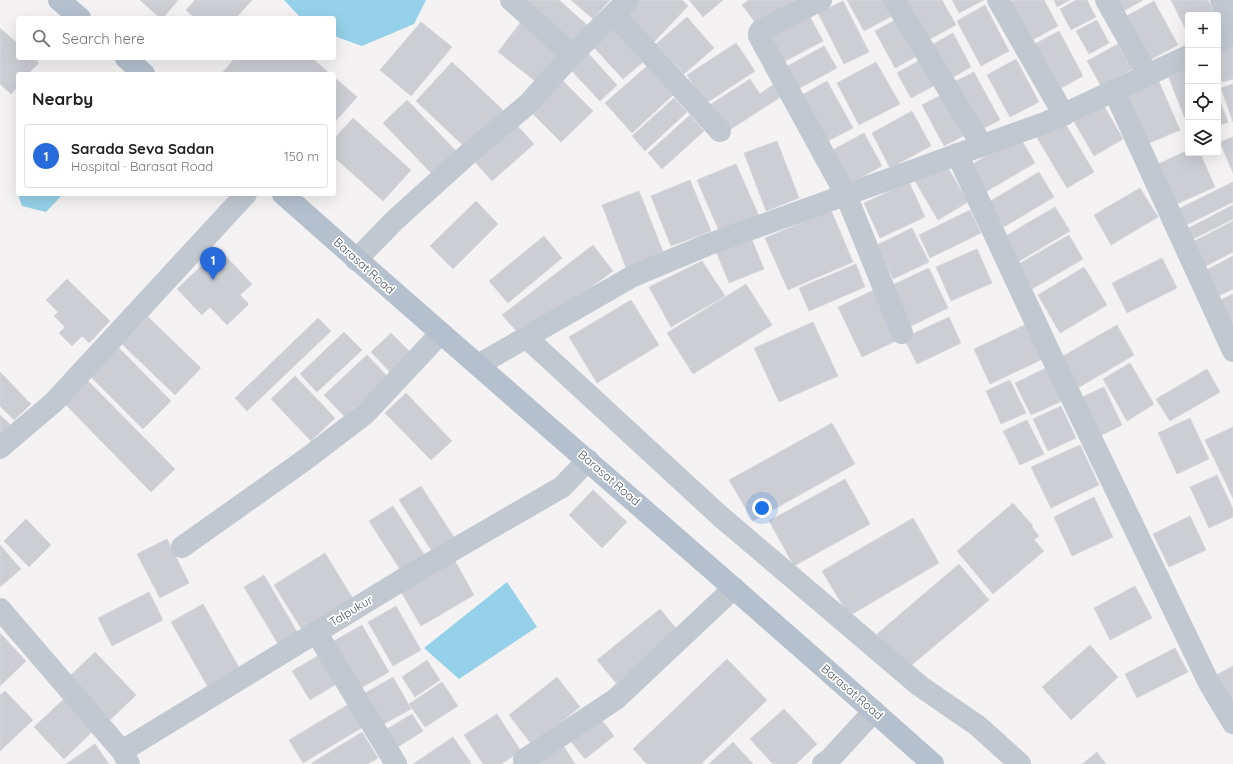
<!DOCTYPE html>
<meta charset="utf-8">
<style>
:root{--surface:#fff;--page:#f2f2f2;--text:#202124;--muted:#757577;--line:#e0e0e0;--accent:#266adb}
body{margin:0;font-family:Quicksand,sans-serif;background:var(--page);color:var(--text)}
.controls{position:absolute;right:12px;top:12px;display:grid;overflow:hidden;border-radius:4px;box-shadow:0 4px 16px #0002}
.controls button{width:36px;height:36px;display:grid;place-items:center;padding:0;border:0;border-bottom:1px solid var(--line);background:var(--surface);color:var(--text);font:20px sans-serif}
.you{position:absolute;left:762px;top:508px;width:14px;height:14px;margin:-10px;border:3px solid #fff;border-radius:50%;background:#1a73e8;box-shadow:0 0 0 6px #1a73e833}
.badge{display:grid;place-items:center;width:26px;height:26px;border-radius:50%;background:var(--accent);color:#fff;font-size:13px;font-weight:700}
.pin{position:absolute;translate:-50% -33px;filter:drop-shadow(0 1px 2px #0008)}
.pin::after{content:'';position:absolute;top:21px;width:14px;height:12px;background:inherit;clip-path:polygon(0 0,100% 0,50% 100%)}
.list{margin:0;padding:0;list-style:none}
h2{display:flex;justify-content:space-between;align-items:center;height:52px;margin:0;padding:0 16px;font-size:17px}
h2 small{font-size:13px;font-weight:400;color:var(--muted)}
.list li{display:grid;grid-template-columns:26px 1fr auto;gap:12px;align-items:center;box-sizing:border-box;height:64px;margin:0 8px 8px;padding:0 8px;border:1px solid var(--line);border-radius:4px}
.list b{display:block;font-size:15px;white-space:nowrap}
.list p{margin:0;font-size:13px;white-space:nowrap;color:var(--muted)}
.list em{font-size:13px;font-style:normal;color:var(--muted)}
.icon{flex:none;width:22px;height:22px;fill:none;stroke:currentColor;stroke-width:2;stroke-linecap:round;stroke-linejoin:round}
.map{position:relative;flex:none;width:1233px;height:764px;overflow:hidden}
.search{position:absolute;background:var(--surface);box-shadow:0 4px 16px #0002;left:16px;top:16px;width:320px;height:44px;display:flex;align-items:center;gap:10px;box-sizing:border-box;padding:0 14px;border-radius:4px;color:var(--muted);font-size:15px}
.panel{position:absolute;background:var(--surface);box-shadow:0 4px 16px #0002;left:16px;top:72px;width:320px;height:124px;border-radius:4px}
.map>svg:first-child{display:block}
.water{fill:#95d1e8}
.building{fill:#ccced4;stroke:#d7d8dd}
.lines{fill:none;stroke-linecap:round;stroke-linejoin:round}
.minor{stroke:#c1c8d0;stroke-width:22}
.major{stroke:#b4c0ce;stroke-width:22}
.labels{text-anchor:middle;stroke-width:3.5;stroke-linejoin:round;paint-order:stroke}
.street-label{font-size:12px;fill:#4b545f;stroke:#fff}
</style>
<div class="map">
<svg width="1233" height="764" viewBox="0 0 1233 764">
<rect width="100%" height="100%" fill="#f4f2f2"/>
<path class="water" d="M284,0h142l-12,24 -52,22 -28,-10v-18h-33z
M18,186v8h45l-17,18 -24,-6 -6,-17z
M507,582l30,45 -78,52 -35,-31z"/>
<path class="building" d="M140,0h38l-15,18h-3z
M195,0h57l-16,18h-41l-9,-8z
M513,0h46l28,25 -20,23z
M571,0h39l-17,19z
M638,0h44l6,6 -34,36 -29,-28z
M689,0h34l-20,17z
M749,0h47l4,6 -42,20 -16,-21z
M847,0h38l9,15 -30,16z
M904,0h38l14,25 -30,16z
M952,0h32l-25,13z
M1014,0h30l14,26 -31,17 -21,-39z
M1054,0h16l-13,7z
M1076,0h11l9,17 -25,13 -11,-21z
M1113,0h30l-23,13z
M1171,0h37l8,15h-28v19z
M843,1l26,51 -25,12 -26,-51z
M1154,1l24,44 -32,17 -23,-44z
M985,5l24,46 -28,15 -24,-45z
M809,15l14,26 -47,25 -14,-26z
M687,17l27,31 -30,26 -28,-30z
M524,18l41,32 -26,34 -41,-32z
M897,19l20,37 -22,12 -20,-37z
M1097,20l12,23 -20,11 -13,-23z
M421,22l31,25 -41,49 -31,-26z
M609,24l34,38 -20,17 -34,-37z
M0,28l18,16v14h16l5,5 -11,11h-10v12l-7,8 -11,-10z
M1059,31l24,45 -29,16 -25,-45z
M953,33l18,34 -25,14 -18,-34z
M1233,40v39l-11,3 -4,-13v-25z
M736,43l19,28 -50,33 -18,-29z
M1118,44l14,25 -31,17 -14,-25z
M824,46l13,22 -39,21 -12,-22z
M586,51l31,34 -17,16 -32,-34z
M927,56l14,26 -30,16 -14,-25z
M235,58h77l18,16h-107l-1,-1z
M1016,59l23,43 -29,15 -23,-42z
M1188,59v67l-23,-58z
M452,62l51,48 -36,39 -51,-48z
M876,62l24,42 -41,21 -22,-42z
M647,66l26,29 -41,38 -27,-30z
M974,72l26,48 -24,12 -26,-48z
M1156,75l24,55 -33,14 -24,-56z
M334,77l23,20 -23,26z
M561,79l32,32 -32,31 -32,-32z
M750,79l10,15 14,-10 8,12 -57,37 -17,-27z
M827,81l26,47 -33,17 -25,-46z
M1233,84v38l-12,-34z
M947,92l22,41 -25,13 -22,-41z
M1218,96l10,26 -10,4z
M674,98l13,14 -42,39 -13,-15z
M407,100l52,54 -24,23 -52,-54z
M1101,101l22,38 -29,17 -22,-38z
M912,111l19,35 -41,22 -18,-35z
M690,115l14,16 -42,38 -14,-16z
M353,118l58,52 -28,31 -49,-44v-18z
M1063,120l31,52 -27,16 -31,-52z
M515,123l19,21 -42,37 -19,-21z
M864,133l18,33 -35,19 -18,-33z
M1019,136l16,27 -53,31 -16,-26z
M1233,137v36l-13,-31z
M777,141l22,57 -33,13 -22,-58z
M1188,150v3h12l15,34 -45,20 -18,-40z
M945,163l23,39 -30,18 -23,-39z
M736,164l23,52 -39,17 -23,-53z
M1039,172l15,25 -50,30 -15,-25z
M690,180l21,51 -40,15 -20,-50z
M909,182l16,35 -45,21 -16,-35z
M1233,182v20l-53,26 -8,-16z
M1140,188l18,29 -47,28 -17,-30z
M639,191l25,63 -38,14 -24,-63z
M476,201l22,23 -45,45 -23,-23z
M1233,205v14l-46,23 -6,-10z
M1055,207l15,24 -54,32 -14,-25z
M831,210l22,52 -65,28 -23,-52z
M970,210l11,23 -51,25 -11,-23z
M1233,221v31l-33,17 -13,-24z
M912,228l17,34 -36,17 -16,-34z
M750,235l14,34 -35,14 -14,-34z
M1069,235l14,24 -51,30 -15,-24z
M544,236l18,22 -54,45 -19,-22z
M593,245l20,26 -91,66 -20,-22z
M219,249l33,35 -12,11 9,9 -22,21 -17,-18 -8,8 -25,-26z
M977,249l15,34 -41,18 -15,-34z
M1233,256v33l-19,9 -13,-25z
M1162,258l15,30 -50,25 -15,-30z
M702,261l23,35 -54,31 -22,-40z
M856,264l9,23 -56,24 -10,-23z
M1084,267l23,38 -47,28 -22,-38z
M929,268l19,40 -41,20 -19,-41z
M67,279l43,42 -21,22 -7,-7 -10,10 -13,-13 6,-6 -11,-11 4,-4 -12,-12z
M746,284l26,41 -79,49 -26,-41z
M876,289l24,50 -38,18 -24,-50z
M1233,294v30l-7,3 -12,-24z
M631,300l28,45 -62,38 -28,-46z
M148,317l53,51 -26,27 -53,-51z
M949,317l12,26 -44,21 -13,-26z
M318,318l13,13 -84,80 -12,-13z
M813,322l25,54 -59,26 -25,-54z
M1031,322l16,35 -57,27 -16,-35z
M1117,325l17,30 -58,34 -18,-30z
M344,332l18,18 -45,42 -17,-18z
M391,333l22,22 -21,19 -21,-22z
M119,348l52,53 -28,28 -53,-53z
M367,355l21,22 -43,40 -21,-22z
M1130,363l24,41 -27,17 -24,-42z
M1046,368l16,33 -31,14 -16,-32z
M1207,369l13,23 -50,29 -14,-22z
M0,372l31,32 -17,16 -14,-14z
M295,376l40,42 -24,23 -40,-42z
M87,380l88,89 -24,23 -87,-89z
M1010,380l16,33 -25,11 -15,-33z
M1104,387l18,38 -26,13 -18,-39z
M406,393l46,48 -21,19 -46,-47z
M1061,406l15,32 -28,13 -15,-32z
M0,415l13,12 -13,13z
M1190,418l19,41 -32,15 -19,-41z
M1027,420l17,34 -24,11 -17,-34z
M832,423l23,41 -102,57 -24,-41z
M1233,427v71l-28,-58z
M1080,445l19,40 -48,23 -20,-41z
M1217,475l16,34v8l-24,11 -19,-41z
M845,479l25,45 -76,42 -25,-45z
M421,486l36,56 -22,14 -36,-56z
M593,490l34,32 -25,26 -33,-33z
M1094,497l19,40 -41,19 -18,-39z
M1013,503l20,23 -1,1 7,9 -5,4 10,11 -51,43 -36,-43z
M393,506l34,53 -24,15 -34,-53z
M1190,516l16,34 -37,17 -16,-33z
M913,518l26,45 -90,53 -27,-45z
M26,519l25,26 -22,22 -25,-26z
M167,539l22,44 -29,15 -23,-44z
M0,545l21,24 -21,18z
M325,553l30,49 -51,31 -30,-48z
M454,559l20,36 -53,31 -21,-36z
M959,564l30,36 -82,69 -30,-35z
M264,575l33,57 -19,12 -34,-57z
M1135,586l17,32 -42,22 -16,-32z
M149,592l14,28 -51,26 -14,-28z
M203,604l38,67 -32,18 -38,-67z
M396,606l25,44 -28,16 -25,-44z
M660,609l19,23 -63,51 -19,-23z
M362,625l27,47 -30,17 -27,-47z
M0,633l26,28 -26,25z
M1090,645l28,32 -47,43 -29,-33z
M1175,648l13,24 -51,26 -12,-24z
M95,652l41,43 -28,27 -41,-43z
M321,654l17,29 -28,17 -18,-29z
M727,659l40,41 -66,64h-54l-14,-15z
M427,660l13,20 -25,17 -13,-20z
M1233,666v47l-19,-37z
M393,677l18,32 -31,17 -18,-31z
M557,677l23,30 -48,38 -23,-30z
M442,682l16,24 -33,21 -16,-23z
M5,691l28,29 -33,31v-56z
M67,696l30,31 -33,32 -30,-32z
M349,704l14,23 -60,36 -14,-23z
M784,709l33,35 -21,20h-23l-23,-25z
M412,714l11,17 -30,19 -11,-18z
M497,714l24,37 -20,13h-18l-19,-29z
M597,714l17,22 -29,23 -17,-21z
M362,732l16,26 -10,6h-55l-1,-1z
M453,737l18,26 -1,1h-57z
M561,742l14,22h-38z
M733,742l20,22h-44z
M95,744l14,20h-43z
M1097,752l9,12h-24z"/>
<g class="lines">
<path class="minor" d="M511,0l61,55
M821,0l-60,30 -2,3v3l87,159 56,138
M894,0l88,145
M998,0l66,115
M1106,0l42,75
M1221,0l12,26
M615,15l105,116
M1218,42l15,-8
M1114,91l119,260
M957,154l91,195 161,334 24,40
M356,260l39,-40 73,-66 60,-50 44,-49 56,-55
M527,338l193,178 200,170 58,40 42,38
M478,365l155,-89 74,-31 340,-123 141,-66
M0,448l54,-46 192,-208
M182,547l124,-88 59,-45 75,-80
M0,609l122,142
M316,632l80,132
M524,760l92,-61 118,-111
M129,764l-7,-13 293,-179 147,-85 26,-27
M823,764l7,-5 44,-48"/>
<path class="major" d="M59,0l21,18
M126,58l18,16
M283,194c215,191 435,378 650,570"/>
</g>
<g class="labels">
<g class="street-label">
<text transform="translate(364 266) rotate(42)" y="4">Barasat Road</text>
<text transform="translate(609 478) rotate(41)" y="4">Barasat Road</text>
<text transform="translate(351 611) rotate(-31)" y="4">Talpukur</text>
<text transform="translate(852 692) rotate(41)" y="4">Barasat Road</text>
</g>
</g>
</svg>
<div class="controls">
<button>+</button>
<button>−</button>
<button><svg class="icon" aria-label="locate" viewBox="0 0 24 24"><circle cx="12" cy="12" r="6"/><path d="M12 2v4M12 18v4M2 12h4M18 12h4"/></svg></button>
<button><svg class="icon" aria-label="layers" viewBox="0 0 24 24"><path d="M12 4l9 5-9 5-9-5zM3 14l9 5 9-5"/></svg></button>
</div>
<div class="you"></div>
<div class="pin badge" style="left:213px;top:280px">1</div>
<div class="search"><svg class="icon" aria-label="search" viewBox="0 0 24 24"><circle cx="10" cy="10" r="6"/><path d="M15 15l6 6"/></svg>Search here</div>
<section class="panel">
<h2>Nearby<small></small></h2>
<ul class="list">
<li><span class="badge">1</span><div><b>Sarada Seva Sadan</b><p>Hospital · Barasat Road</p></div><em>150 m</em></li>
</ul>
</section>
</div>
